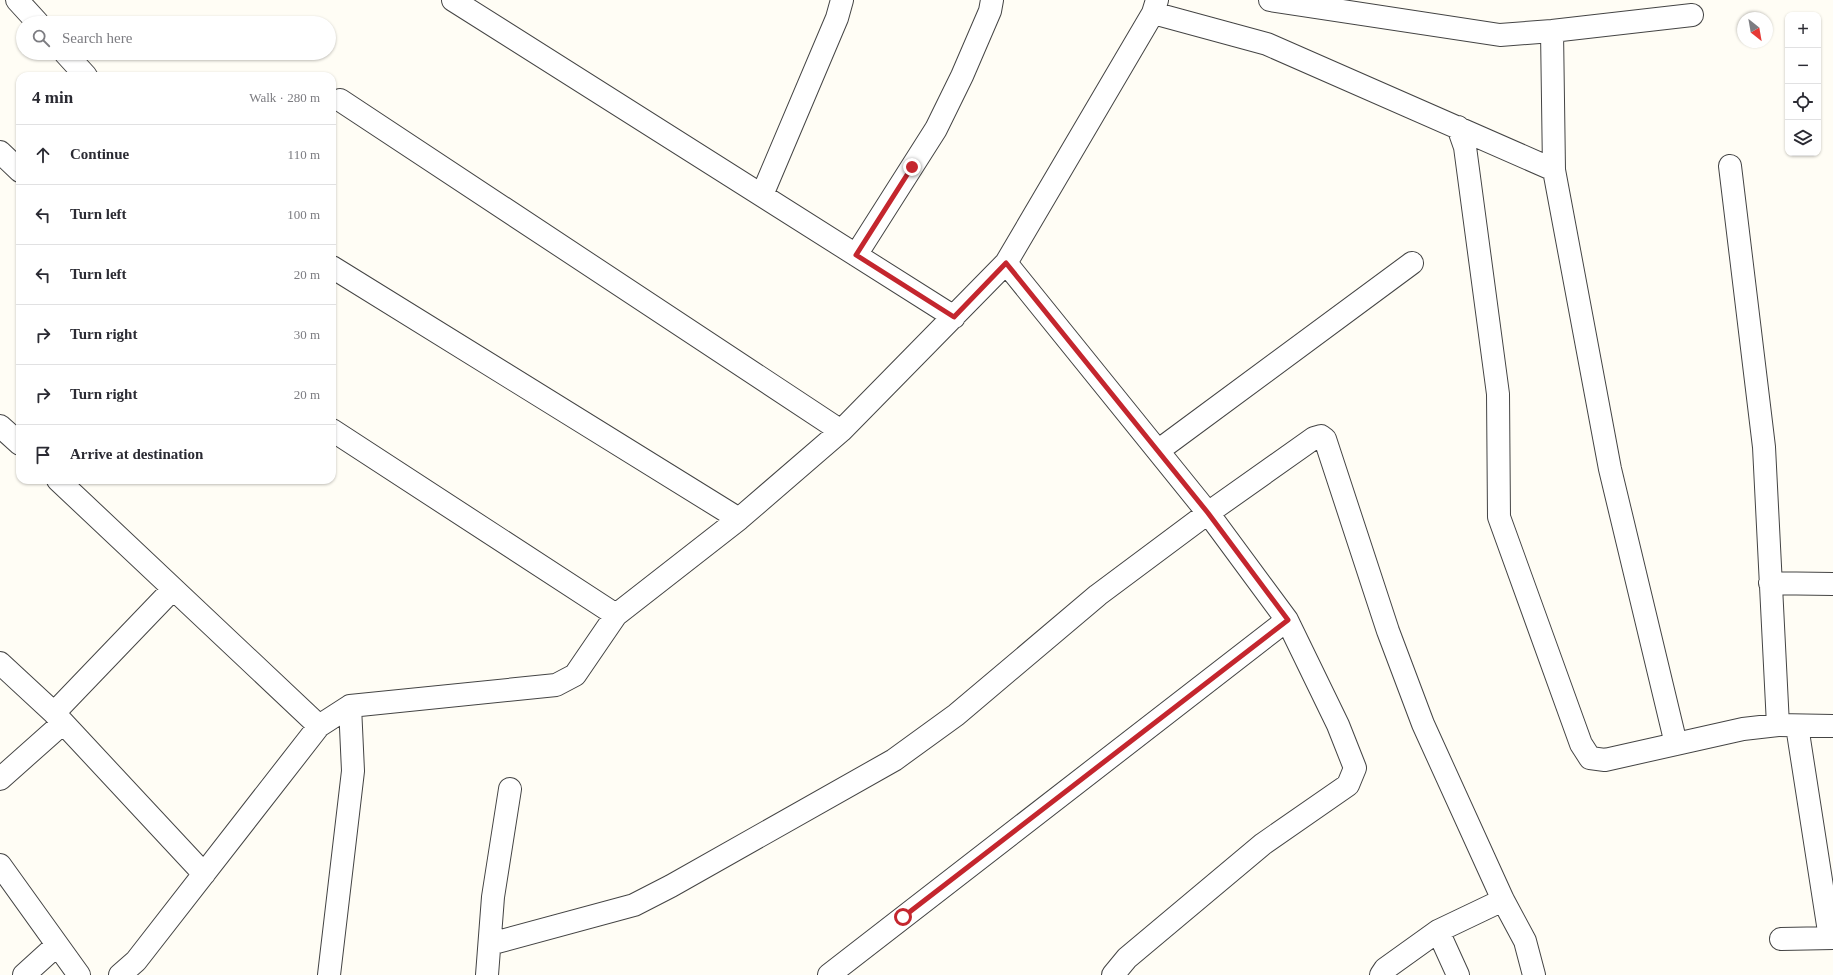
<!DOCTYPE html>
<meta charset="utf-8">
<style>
:root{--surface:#fff;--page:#f7f7f7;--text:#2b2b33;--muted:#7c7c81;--line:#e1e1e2}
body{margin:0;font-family:Georgia,serif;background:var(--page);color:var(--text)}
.controls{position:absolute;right:12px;top:12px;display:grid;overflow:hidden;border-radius:8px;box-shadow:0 1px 3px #0004}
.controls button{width:36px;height:36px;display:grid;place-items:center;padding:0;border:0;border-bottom:1px solid var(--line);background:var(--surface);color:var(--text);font:20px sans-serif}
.compass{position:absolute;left:1737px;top:12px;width:36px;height:36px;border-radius:50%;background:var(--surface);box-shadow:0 1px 3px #0004;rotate:149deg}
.stop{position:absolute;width:12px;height:12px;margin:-9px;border:3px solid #c4262e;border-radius:50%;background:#fff}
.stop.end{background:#c4262e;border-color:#fff;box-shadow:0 1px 4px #0008}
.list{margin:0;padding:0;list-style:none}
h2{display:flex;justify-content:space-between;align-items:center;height:52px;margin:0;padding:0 16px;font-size:17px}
h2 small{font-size:13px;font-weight:400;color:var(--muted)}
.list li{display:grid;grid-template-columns:26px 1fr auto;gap:12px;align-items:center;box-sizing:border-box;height:60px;padding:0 16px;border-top:1px solid var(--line)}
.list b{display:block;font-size:15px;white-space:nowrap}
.list em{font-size:13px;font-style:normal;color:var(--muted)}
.icon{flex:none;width:22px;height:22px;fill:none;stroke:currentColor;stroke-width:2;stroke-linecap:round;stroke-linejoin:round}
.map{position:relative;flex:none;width:1833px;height:975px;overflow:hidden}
.search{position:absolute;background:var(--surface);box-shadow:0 1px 3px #0004;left:16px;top:16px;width:320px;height:44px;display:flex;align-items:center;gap:10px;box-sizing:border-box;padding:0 14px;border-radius:22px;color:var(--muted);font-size:15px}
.panel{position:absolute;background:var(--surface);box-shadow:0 1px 3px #0004;left:16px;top:72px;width:320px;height:412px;border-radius:12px}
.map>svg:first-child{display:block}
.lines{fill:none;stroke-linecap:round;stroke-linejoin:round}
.minor-casing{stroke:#444;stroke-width:24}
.minor{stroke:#fff;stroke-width:22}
.route{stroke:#c4262e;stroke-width:5}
</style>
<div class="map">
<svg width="1833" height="975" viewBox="0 0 1833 975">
<rect width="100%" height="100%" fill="#fffdf5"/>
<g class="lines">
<g class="minor-casing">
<path id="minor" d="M17,0l21,23
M453,0l501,317
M1270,0l230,35 52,-4 140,-16
M1153,13l114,31 287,126
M1552,31l2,139 56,299 66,275
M65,53l21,23
M340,100l501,331
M1458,127l7,20 33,247 1,123 82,227 9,14 15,2 138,-31 35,-4 55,1
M0,152l20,19
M1730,166l34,281 14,278
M762,195l75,-177 5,-18
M856,255l80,-126 26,-53 28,-65 2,-11
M1006,263l202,250 79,107 51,105 17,43 -7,17 -85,59 -136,114 -14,17
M332,267l407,252
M0,426l20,18
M332,430l284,185
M1159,450l253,-187
M58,480l261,246
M1770,583l63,1
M0,663l54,50 150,161
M54,713l119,-124
M1797,726l33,212
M0,779l63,-56
M0,865l79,110
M1438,931l20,44
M1781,939l52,-1
M490,944l144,-39 37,-19 223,-126 62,-45 142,-120 110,-82 106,-75 7,-2 4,3 63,192 35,93 80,176 22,41 9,34
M24,975l33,-30
M120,975l16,-14 183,-235 31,-20 206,-21 19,-10 41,-60 123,-96 102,-88 165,-168 147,-250 4,-13
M329,975l24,-204 -3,-65
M487,975l6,-78 17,-108
M829,975l458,-355
M1381,975l4,-6 53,-38 65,-31"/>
</g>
<use href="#minor" class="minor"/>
</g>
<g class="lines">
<path class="route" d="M903,917l385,-297 -80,-107 -202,-250 -52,54 -98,-62 56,-88"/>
</g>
</svg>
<div class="controls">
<button>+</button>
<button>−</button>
<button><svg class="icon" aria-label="locate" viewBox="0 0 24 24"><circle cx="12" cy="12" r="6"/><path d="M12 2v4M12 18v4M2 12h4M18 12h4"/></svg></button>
<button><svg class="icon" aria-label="layers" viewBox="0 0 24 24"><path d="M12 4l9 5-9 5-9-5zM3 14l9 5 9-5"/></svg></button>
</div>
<svg class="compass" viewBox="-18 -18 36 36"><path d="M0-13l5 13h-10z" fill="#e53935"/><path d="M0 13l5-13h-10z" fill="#7c7c81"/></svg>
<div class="stop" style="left:903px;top:917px"></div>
<div class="stop end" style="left:912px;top:167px"></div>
<div class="search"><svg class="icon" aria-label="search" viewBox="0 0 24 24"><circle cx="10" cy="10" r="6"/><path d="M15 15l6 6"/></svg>Search here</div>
<section class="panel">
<h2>4 min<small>Walk · 280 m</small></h2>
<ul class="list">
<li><svg class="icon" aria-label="ahead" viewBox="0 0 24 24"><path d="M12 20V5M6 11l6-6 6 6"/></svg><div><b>Continue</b></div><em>110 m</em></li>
<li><svg class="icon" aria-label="left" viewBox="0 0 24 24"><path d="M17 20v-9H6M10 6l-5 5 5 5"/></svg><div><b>Turn left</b></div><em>100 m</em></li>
<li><svg class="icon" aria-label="left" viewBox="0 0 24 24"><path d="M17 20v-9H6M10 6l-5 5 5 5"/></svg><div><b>Turn left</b></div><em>20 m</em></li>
<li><svg class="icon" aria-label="right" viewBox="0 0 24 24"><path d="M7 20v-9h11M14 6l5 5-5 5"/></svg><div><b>Turn right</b></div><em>30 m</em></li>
<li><svg class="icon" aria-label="right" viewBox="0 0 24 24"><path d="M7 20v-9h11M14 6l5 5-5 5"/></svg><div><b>Turn right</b></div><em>20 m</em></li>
<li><svg class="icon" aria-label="arrive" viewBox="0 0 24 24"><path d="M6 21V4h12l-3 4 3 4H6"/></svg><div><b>Arrive at destination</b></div></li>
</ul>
</section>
</div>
